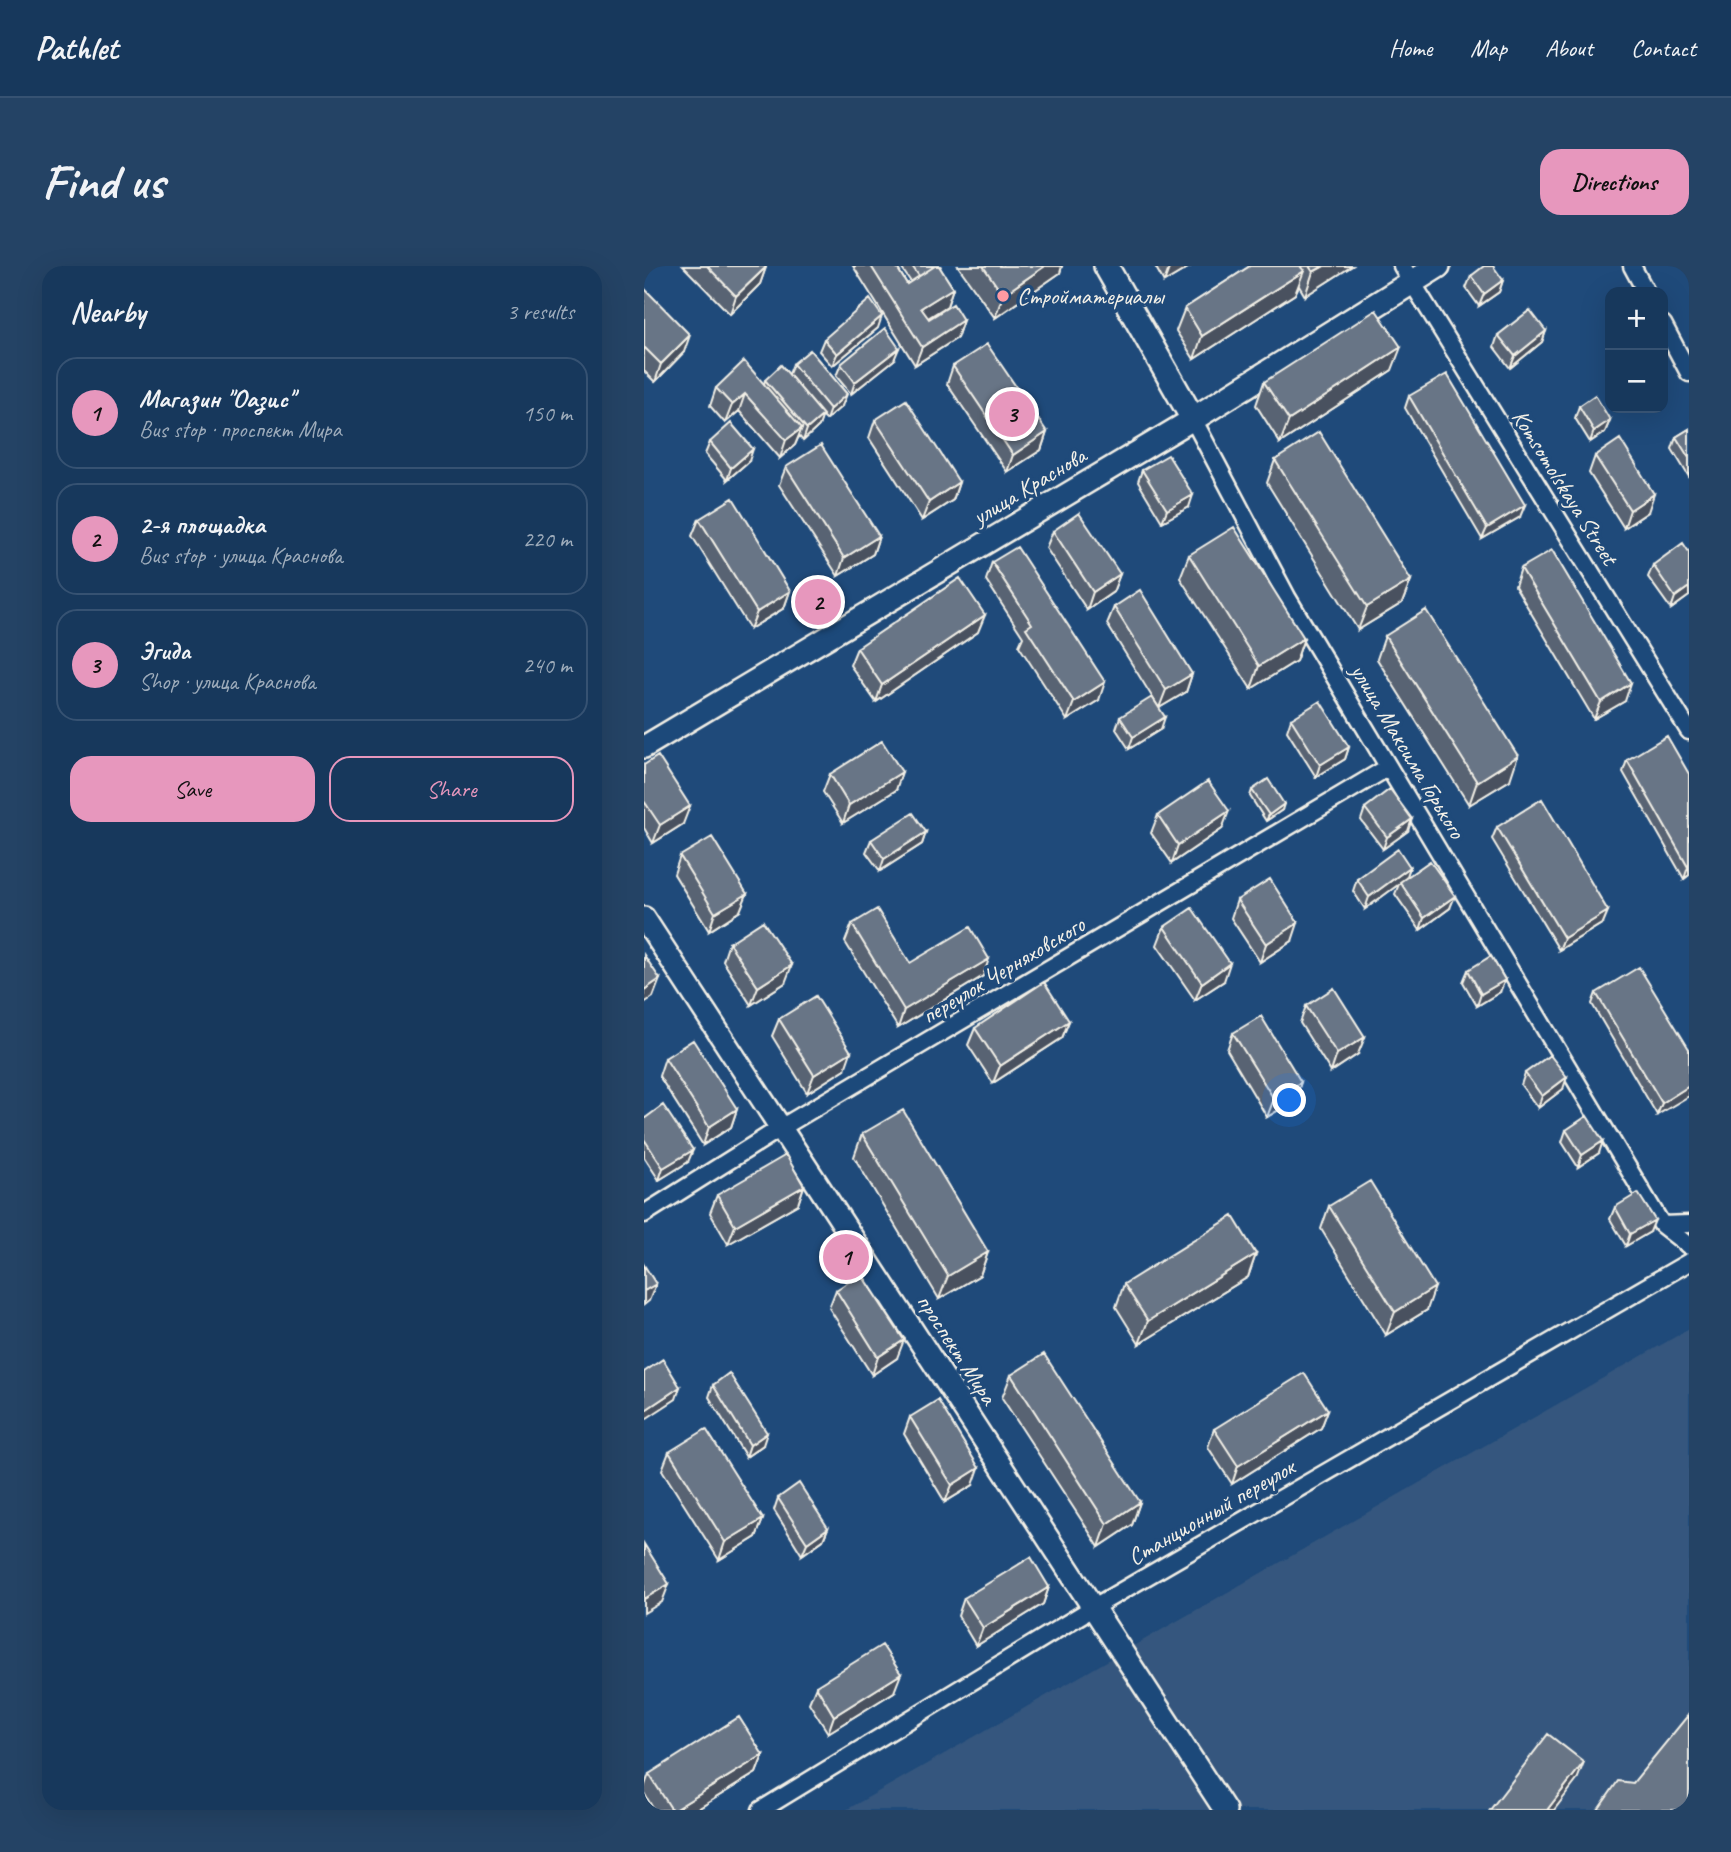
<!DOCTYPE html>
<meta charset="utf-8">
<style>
:root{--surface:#17385c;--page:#244365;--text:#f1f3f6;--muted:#9eacbb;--line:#365272;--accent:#e797bd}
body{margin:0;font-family:Caveat,sans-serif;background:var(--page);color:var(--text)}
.controls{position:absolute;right:21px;top:21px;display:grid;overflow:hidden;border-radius:14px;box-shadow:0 7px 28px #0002}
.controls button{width:63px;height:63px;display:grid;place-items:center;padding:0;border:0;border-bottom:2px solid var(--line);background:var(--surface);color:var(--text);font:35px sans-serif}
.you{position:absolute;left:646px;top:835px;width:24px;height:24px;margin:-18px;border:5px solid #fff;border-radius:50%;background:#1a73e8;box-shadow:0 0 0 10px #1a73e833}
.badge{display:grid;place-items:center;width:46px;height:46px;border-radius:50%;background:var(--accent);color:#111;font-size:23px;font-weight:700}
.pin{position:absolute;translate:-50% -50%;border:4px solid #fff;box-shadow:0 2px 7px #0006}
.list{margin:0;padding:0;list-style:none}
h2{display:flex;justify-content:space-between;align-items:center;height:91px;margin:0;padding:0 28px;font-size:30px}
h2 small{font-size:23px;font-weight:400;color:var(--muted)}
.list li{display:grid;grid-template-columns:46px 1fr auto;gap:21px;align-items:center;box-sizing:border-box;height:112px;margin:0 14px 14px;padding:0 14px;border:2px solid var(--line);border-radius:21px}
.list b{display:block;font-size:26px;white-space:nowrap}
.list p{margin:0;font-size:23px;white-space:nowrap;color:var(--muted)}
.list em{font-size:23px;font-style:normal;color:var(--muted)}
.actions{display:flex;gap:14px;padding:21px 28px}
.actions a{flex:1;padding:16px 0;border:2px solid var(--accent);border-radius:21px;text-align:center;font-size:24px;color:var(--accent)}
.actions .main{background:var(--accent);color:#111}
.map{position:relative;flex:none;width:1045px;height:1544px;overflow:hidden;border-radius:21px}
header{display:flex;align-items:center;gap:42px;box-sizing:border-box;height:98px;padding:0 35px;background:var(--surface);border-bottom:2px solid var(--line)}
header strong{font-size:33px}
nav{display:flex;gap:38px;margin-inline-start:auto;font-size:24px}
.intro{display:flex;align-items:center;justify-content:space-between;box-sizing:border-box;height:168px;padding:0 42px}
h1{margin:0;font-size:49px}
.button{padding:18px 32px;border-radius:21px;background:var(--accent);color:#111;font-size:24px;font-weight:700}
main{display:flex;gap:42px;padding:0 42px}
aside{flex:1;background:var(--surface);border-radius:21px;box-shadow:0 7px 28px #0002}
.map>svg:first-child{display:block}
.built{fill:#35577e}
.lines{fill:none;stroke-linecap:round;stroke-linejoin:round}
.minor-casing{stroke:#f4f1e8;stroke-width:21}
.tertiary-casing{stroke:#f4f1e8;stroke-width:26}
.secondary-casing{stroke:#f4f1e8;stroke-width:28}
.minor{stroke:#1f4a7a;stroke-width:16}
.tertiary{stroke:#1f4a7a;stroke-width:21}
.secondary{stroke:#1f4a7a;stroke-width:23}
.wall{fill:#596473;stroke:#f4f1e8;stroke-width:2}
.shaded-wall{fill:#48515e;stroke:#f4f1e8;stroke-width:2}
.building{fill:#677486;stroke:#f4f1e8;stroke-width:2}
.poi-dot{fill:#ff9aa2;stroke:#1f4a7a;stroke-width:2.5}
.labels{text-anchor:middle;stroke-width:7;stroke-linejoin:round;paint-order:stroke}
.poi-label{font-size:24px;fill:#f4f1e8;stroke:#1f4a7a;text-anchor:start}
.street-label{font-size:24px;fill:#f4f1e8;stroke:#1f4a7a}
</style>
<header>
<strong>Pathlet</strong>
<nav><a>Home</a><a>Map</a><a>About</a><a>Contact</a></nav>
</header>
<div class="intro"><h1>Find us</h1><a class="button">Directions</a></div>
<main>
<aside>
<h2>Nearby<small>3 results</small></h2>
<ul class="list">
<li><span class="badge">1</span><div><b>Магазин &quot;Оазис&quot;</b><p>Bus stop · проспект Мира</p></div><em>150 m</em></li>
<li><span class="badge">2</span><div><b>2-я площадка</b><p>Bus stop · улица Краснова</p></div><em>220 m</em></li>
<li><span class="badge">3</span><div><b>Эгида</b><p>Shop · улица Краснова</p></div><em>240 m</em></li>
</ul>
<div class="actions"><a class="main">Save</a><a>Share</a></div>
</aside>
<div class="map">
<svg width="1045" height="1544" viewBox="0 0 1045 1544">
<rect width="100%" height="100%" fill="#1f4a7a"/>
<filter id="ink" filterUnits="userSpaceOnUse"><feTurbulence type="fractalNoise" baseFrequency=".0143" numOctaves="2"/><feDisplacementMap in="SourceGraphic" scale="14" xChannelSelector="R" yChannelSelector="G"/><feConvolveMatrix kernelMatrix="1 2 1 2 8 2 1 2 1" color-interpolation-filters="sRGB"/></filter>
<g filter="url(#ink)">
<path class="built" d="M1045,1063v481h-843z"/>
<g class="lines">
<g class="minor-casing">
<path id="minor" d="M758,0l287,465
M988,0l14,26
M1019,58l26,49
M549,153l94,178 375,628 27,21
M0,948l135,-85 608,-361
M1018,959l27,-1
M117,1544l333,-203 595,-345"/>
</g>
<g class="tertiary-casing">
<path id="tertiary" d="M0,481l549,-328
M0,652l581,892"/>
</g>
<g class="secondary-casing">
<path id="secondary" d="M462,0l87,153 245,-153"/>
</g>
<use href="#minor" class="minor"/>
<use href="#tertiary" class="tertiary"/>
<use href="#secondary" class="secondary"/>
</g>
<path class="wall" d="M39,0h83v1l-6,17 -30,30z
M209,0h43l11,18 4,-2 -11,-16h41l-1,2 13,20 -6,18 -19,12 1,1 34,1 -6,18 -42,27z
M314,0h104l-2,7 -65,45z
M511,0h36l-27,16z
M606,0h102l-47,30 -6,-10 -4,8 -101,65 -18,-28 9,-23z
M827,10l32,4 -4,12 -20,14 -13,-18z
M0,22l40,64 -29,30 -11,-11z
M234,62l-46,38 -13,-15 5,-12z
M902,65l-4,11 -32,26 -16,-21 4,-12z
M250,94l-43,34 -15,-18 5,-12z
M149,98l49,42 -16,14 -4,-4 -3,10 -16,15 -4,-5 -4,9 -15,13 -41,-47 -14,12 -15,-17 6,-18 48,-4 1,-4 24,-6z
M309,100l94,66 -6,18 -34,22 -60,-88z
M748,104l-112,73 -24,-38 8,-23z
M765,130l111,121 -38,22 -77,-131z
M935,140l31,14 -5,12 -15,10 -15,-24z
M231,154l84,62 -6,18 -31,20 -53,-82z
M1045,163v48l-17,-28 4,-12z
M66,176l39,19 -22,19 -22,-26z
M951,190l53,56 -24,16 -35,-55z
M631,194l136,120 -9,23 -44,27 -91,-147z
M142,201l93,69 -6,18 -35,22 -59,-91z
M498,204l47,37 -27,15 -24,-40z
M55,253l91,72 -6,17 -34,21 -58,-93z
M409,265l67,43 -7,18 -26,18 -41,-62z
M545,289l115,83 -8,23 -45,28 -71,-111z
M348,296l107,138 -32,20 -48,-74 4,-9 -37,-57z
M1009,299l36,31 -18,13 -23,-32z
M877,302l104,133 -31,18 -79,-133z
M470,341l78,67 -6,18 -27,16 -52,-84z
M334,366l-102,70 -26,-37 7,-17z
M741,370l125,144 -41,25 -92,-146z
M476,451l41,12 -32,20 -13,-20z
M647,453l58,28 -4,12 -29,18 -29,-46z
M983,494l62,14v101l-5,4 -61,-107z
M0,499l39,59 -30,19 -9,-15z
M186,508l66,16 -53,33 -20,-31z
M608,524l30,20 -16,11 -16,-25z
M721,542l43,23 -25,18 -22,-29z
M514,549l64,14 -50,34 -21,-30z
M853,561l106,96 -44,27 -67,-111z
M282,566l-4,12 -42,27 -14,-19 5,-12z
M36,590l60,55 -31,20 -35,-57z
M766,601l-4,11 44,30 -30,22 -25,-36 4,-10 -34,25 -12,-18 4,-12z
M593,634l55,41 -32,21 -29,-44z
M208,658l58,39 73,13 -85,52 -53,-86z
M520,661l60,54 -29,19 -38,-55z
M85,677l56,40 -34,22 -28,-44z
M824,704l32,22 -23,14 -14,-24z
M952,727l93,56 -32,66 -65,-111z
M662,740l52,48 -27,18 -31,-49z
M135,753l66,50 -38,24 -35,-57z
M425,755l-7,17 -69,45 -25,-38 7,-17z
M589,767l68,49 -6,18 -28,17 -40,-67z
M21,792l72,51 -6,18 -28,18 -44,-69z
M881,807l38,16 -25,19 -17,-23z
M0,853l44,43 -29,18 -15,-23z
M922,864l33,23 -21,14 -16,-25z
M218,868l126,118 -8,23 -41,24 -85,-142z
M160,920l-6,18 -70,40 -18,-31 7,-18z
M685,940l98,104 -41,25 -65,-106z
M971,941l35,25 -24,14 -16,-27z
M612,988l-8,23 -109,67 -23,-37 8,-23z
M192,1024l61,68 -25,17 -43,-67z
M367,1109l129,127 -8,23 -33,22 -97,-149z
M69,1119l50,60 -17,12 -37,-60z
M684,1144l-7,18 -89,56 -24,-37 6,-18z
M266,1151l63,68 -28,17 -41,-68z
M25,1186l94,67 -7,18 -37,23 -57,-90z
M134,1232l50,30 -5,12 -21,15 -28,-45z
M405,1321l-6,17 -67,42 -18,-30 6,-18z
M172,1420l78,6 -66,41 -19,-30z
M119,1489l-7,18 -60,37h-42l-10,-17v-5l5,-14z"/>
<path class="shaded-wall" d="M401,0h17l-2,7 -65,45 8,-23z
M526,0h21l-27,16z
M680,0h28l-47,30 8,-24z
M122,1l-6,17 -30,30 6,-18z
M660,5l-9,23 -101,65 8,-23z
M859,14l-4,12 -20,14 5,-12z
M309,22l-6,18 -32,20 6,-18z
M238,50l-4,12 -46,38 5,-12z
M319,54l-6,18 -42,27 7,-18z
M902,65l-4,11 -32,26 5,-12z
M46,69l-6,17 -29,30 6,-18z
M757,81l-9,23 -112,73 9,-23z
M255,82l-5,12 -43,34 4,-12z
M101,128l-6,17 -14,12 7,-18z
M203,128l-5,12 -16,14 4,-11z
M179,149l-4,11 -16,15 4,-12z
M966,154l-5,12 -15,10 4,-11z
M158,162l-7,17 -15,13 6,-18z
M403,166l-6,18 -34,22 6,-17z
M109,183l-4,12 -22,19 4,-12z
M315,216l-6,18 -31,20 7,-18z
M1010,228l-6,18 -24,16 6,-18z
M549,229l-4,12 -27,15 5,-12z
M881,239l-5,12 -38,22 5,-11z
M235,270l-6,18 -35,22 6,-18z
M476,308l-7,18 -26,18 6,-18z
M767,314l-9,23 -44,27 9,-23z
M1045,321v9l-18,13 4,-12z
M146,325l-6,17 -34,21 7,-17z
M341,349l-7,17 -102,70 6,-17z
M660,372l-8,23 -45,28 8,-23z
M548,408l-6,18 -27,16 7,-18z
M461,416l-6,18 -32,20 7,-18z
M987,417l-6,18 -31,18 7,-17z
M521,451l-4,12 -32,20 4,-12z
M705,481l-4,12 -29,18 4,-12z
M874,490l-8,24 -41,25 8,-23z
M258,506l-6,18 -53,33 6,-18z
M640,538l-2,6 -16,11 3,-6z
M46,540l-7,18 -30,19 7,-18z
M585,545l-7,18 -50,34 6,-18z
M768,553l-4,12 -25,18 4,-12z
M282,566l-4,12 -42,27 4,-12z
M1045,600v9l-5,4 4,-12z
M766,601l-4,12 -41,30 4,-12z
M103,628l-7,17 -31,20 6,-18z
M811,630l-5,12 -30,22 4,-12z
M964,645l-5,12 -44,27 5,-12z
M654,657l-6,18 -32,21 6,-18z
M345,693l-6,17 -85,52 6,-18z
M586,697l-6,18 -29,19 7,-17z
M148,699l-7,18 -34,22 7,-18z
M16,713l-7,18 -9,6v-13z
M861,714l-5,12 -23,14 4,-12z
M425,755l-7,17 -69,45 7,-17z
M721,771l-7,17 -27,18 6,-18z
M207,786l-6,17 -38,24 7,-18z
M923,811l-4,12 -25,19 4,-12z
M657,816l-6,18 -28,17 7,-18z
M1045,820v10l-32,19 5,-12z
M93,843l-6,18 -28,18 6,-18z
M959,875l-4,12 -21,14 4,-12z
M49,884l-5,12 -29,18 4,-12z
M160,920l-6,18 -70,40 7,-18z
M1011,954l-5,12 -24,14 4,-12z
M344,986l-8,23 -41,24 9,-23z
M612,988l-8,23 -109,67 9,-23z
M12,1018l-7,17 -5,4v-14z
M791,1021l-8,23 -41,25 9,-23z
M260,1074l-7,18 -25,17 6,-18z
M36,1121l-4,12 -32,21v-9z
M684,1144l-7,18 -89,56 6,-18z
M123,1167l-4,12 -17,12 4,-12z
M335,1202l-6,17 -28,17 7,-17z
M496,1236l-8,23 -33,22 8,-23z
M119,1253l-7,18 -37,23 6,-18z
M184,1262l-5,12 -21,15 5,-12z
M25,1318l-7,18 -18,11v-14z
M405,1321l-6,17 -67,42 7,-18z
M257,1408l-7,18 -66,41 6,-17z
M119,1489l-7,18 -60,37h-22z
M940,1496l-7,18 -23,30h-7z"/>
<path class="building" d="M63,0h59v1l-30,29z
M227,0h25l11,18 28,-18h4l14,22 -32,20 8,11 24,-15 10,16 -41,27z
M268,0h23l-16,10z
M339,0h62l-42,29z
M606,0h50l4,5 -102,65 -17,-28z
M665,0h15l-11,6z
M840,0h9l10,14 -19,14 -13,-18z
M0,22l46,47 -29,29 -17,-17z
M226,33l12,17 -45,38 -13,-15z
M732,44l25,37 -112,73 -25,-38z
M886,44l16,21 -31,25 -17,-21z
M241,62l14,20 -44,34 -14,-18z
M343,78l60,88 -34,23 -60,-89z
M166,84l37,44 -17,15 -37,-45z
M100,95l58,67 -16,12 -41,-46 -13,11 -16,-17z
M137,99l42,50 -16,14 -42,-49z
M803,108l78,131 -38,23 -78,-132z
M951,129l15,25 -16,11 -15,-25z
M262,134l53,82 -30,20 -54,-82z
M87,157l22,26 -22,19 -21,-26z
M1045,163v29l-13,-21z
M675,166l92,148 -44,27 -92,-147z
M976,173l34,55 -24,16 -35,-54z
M177,179l58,91 -35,22 -58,-91z
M524,189l25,40 -26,15 -25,-40z
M89,232l57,93 -33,21 -58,-93z
M435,247l41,61 -27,18 -40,-61z
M590,261l70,111 -45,28 -70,-111z
M1039,277l6,9v35l-14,10 -22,-32z
M373,281l88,135 -31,20 -48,-74 6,-4 -40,-62z
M908,284l79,133 -30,19 -80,-134z
M316,312l25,37 -103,70 -25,-37z
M496,324l52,84 -26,16 -52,-83z
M782,344l92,146 -41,26 -92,-146z
M508,431l13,20 -32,20 -13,-20z
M676,435l29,46 -29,18 -29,-46z
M1023,470l22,38v92l-1,1 -61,-107z
M238,475l20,31 -53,33 -19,-31z
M14,490l32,50 -30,19 -16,-24v-36z
M624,513l16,25 -15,11 -17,-25z
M564,515l21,30 -51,34 -20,-30z
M746,523l22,30 -25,18 -22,-29z
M898,533l66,112 -44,27 -67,-111z
M269,547l13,19 -42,27 -13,-19z
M68,571l35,57 -32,19 -35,-57z
M754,583l12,18 -41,30 -12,-18z
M786,595l25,35 -31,22 -24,-36z
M626,613l28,44 -32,21 -29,-44z
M548,642l38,55 -28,20 -38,-56z
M233,643l33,54 60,-36 19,32 -85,51 -52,-86z
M119,655l29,44 -34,22 -29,-44z
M0,689l16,24 -16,11z
M847,690l14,24 -24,14 -13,-24z
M995,701l50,82v37l-27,17 -66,-110z
M400,716l25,39 -69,45 -25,-38z
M690,722l31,49 -28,17 -31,-48z
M172,730l35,56 -37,23 -35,-56z
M617,750l40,66 -27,17 -41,-66z
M49,774l44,69 -28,18 -44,-69z
M906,789l17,22 -25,19 -17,-23z
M19,839l30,45 -30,18 -19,-29v-20z
M259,844l85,142 -40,24 -86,-142z
M943,850l16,25 -21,14 -16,-25z
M142,889l18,31 -69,40 -18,-31z
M726,915l65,106 -40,25 -66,-106z
M994,927l17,27 -25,14 -15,-27z
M589,950l23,38 -108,67 -24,-37z
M0,999l12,19 -12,7z
M217,1008l43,66 -26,17 -42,-67z
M400,1088l96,148 -33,22 -96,-149z
M19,1093l17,28 -36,24v-39z
M85,1107l38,60 -17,12 -37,-60z
M660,1107l24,37 -90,56 -24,-37z
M294,1134l41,68 -27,17 -42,-68z
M62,1163l57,90 -38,23 -56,-90z
M155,1217l29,45 -21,15 -29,-45z
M0,1278l25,40 -25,15z
M387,1291l18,30 -66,41 -19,-30z
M238,1379l19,29 -67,42 -18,-30z
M1045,1448v96h-91l20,-29 15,2z
M95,1451l24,38 -89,55h-2l-23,-36z
M904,1468l36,28 -37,48h-57z"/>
</g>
<circle class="poi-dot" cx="359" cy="30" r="7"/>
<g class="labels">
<g class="poi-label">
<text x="373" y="38">Стройматериалы</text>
</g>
<g class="street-label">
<text transform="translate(385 220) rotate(-31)" y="8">улица Краснова</text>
<text transform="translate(921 221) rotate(58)" y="8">Komsomolskaya Street</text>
<text transform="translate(764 485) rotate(59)" y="8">улица Максима Горького</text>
<text transform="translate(359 704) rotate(-31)" y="8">переулок Черняховского</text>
<text transform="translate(313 1083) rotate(57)" y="8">проспект Мира</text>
<text transform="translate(567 1246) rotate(-30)" y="8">Станционный переулок</text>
</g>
</g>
</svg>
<div class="controls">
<button>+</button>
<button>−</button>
</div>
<div class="you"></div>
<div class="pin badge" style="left:202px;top:991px">1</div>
<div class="pin badge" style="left:174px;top:336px">2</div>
<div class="pin badge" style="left:368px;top:148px">3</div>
</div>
</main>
